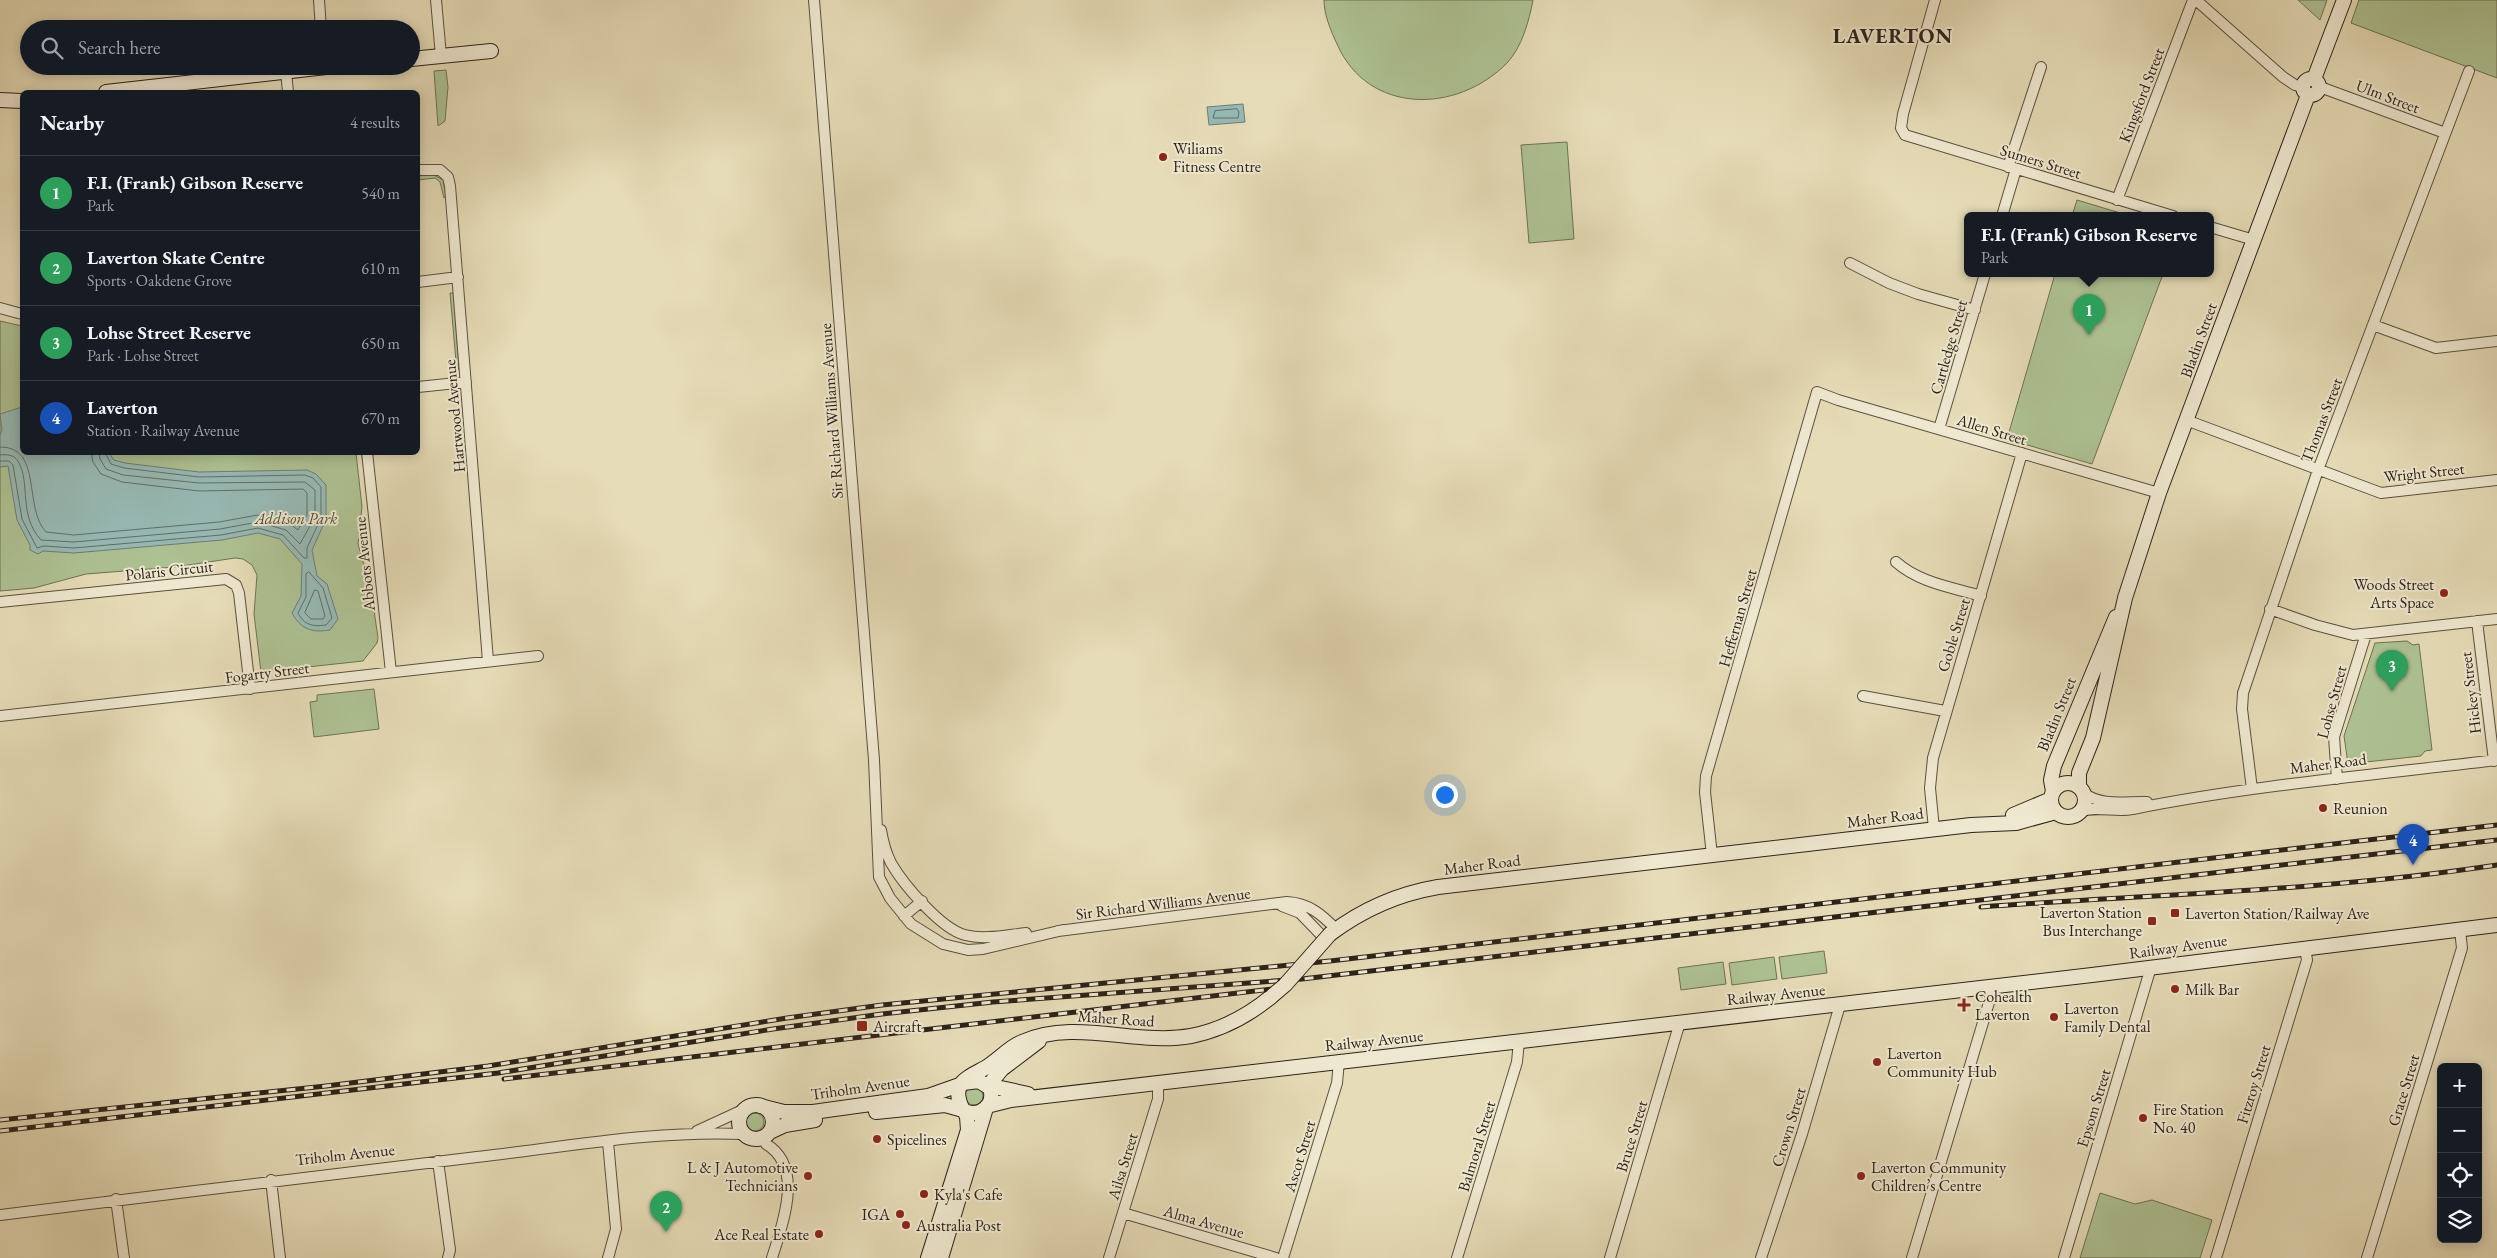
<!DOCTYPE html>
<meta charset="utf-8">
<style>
:root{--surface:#171b24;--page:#20242c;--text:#f1f3f6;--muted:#9ea1a6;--line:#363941;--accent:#c59692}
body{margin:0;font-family:"EB Garamond",serif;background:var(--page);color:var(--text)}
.controls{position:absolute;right:15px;bottom:15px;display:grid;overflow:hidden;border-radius:8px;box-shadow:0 2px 12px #0003}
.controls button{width:45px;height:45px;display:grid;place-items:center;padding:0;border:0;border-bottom:1px solid var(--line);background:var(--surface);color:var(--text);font:25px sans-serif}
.you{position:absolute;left:1444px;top:794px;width:18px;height:18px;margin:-12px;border:4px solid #fff;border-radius:50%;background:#1a73e8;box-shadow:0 0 0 8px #1a73e833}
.badge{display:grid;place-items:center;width:32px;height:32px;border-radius:50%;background:var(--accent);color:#fff;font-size:16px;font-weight:700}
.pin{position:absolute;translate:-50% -41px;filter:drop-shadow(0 1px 2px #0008)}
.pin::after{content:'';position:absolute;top:26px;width:18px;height:15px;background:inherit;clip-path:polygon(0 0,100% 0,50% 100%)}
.popup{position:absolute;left:1964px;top:212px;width:250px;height:65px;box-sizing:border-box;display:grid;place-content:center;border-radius:8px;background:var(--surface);filter:drop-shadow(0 1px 4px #0005);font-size:16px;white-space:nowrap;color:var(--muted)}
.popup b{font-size:19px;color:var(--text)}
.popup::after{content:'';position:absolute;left:50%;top:100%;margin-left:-10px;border:10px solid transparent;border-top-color:var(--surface)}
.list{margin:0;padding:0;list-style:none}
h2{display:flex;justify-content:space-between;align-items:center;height:65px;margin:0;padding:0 20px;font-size:21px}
h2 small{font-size:16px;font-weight:400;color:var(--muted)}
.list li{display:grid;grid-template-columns:32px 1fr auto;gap:15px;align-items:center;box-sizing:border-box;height:75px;padding:0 20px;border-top:1px solid var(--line)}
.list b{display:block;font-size:19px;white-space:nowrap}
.list p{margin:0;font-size:16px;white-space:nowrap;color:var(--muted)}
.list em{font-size:16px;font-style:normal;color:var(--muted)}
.icon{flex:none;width:28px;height:28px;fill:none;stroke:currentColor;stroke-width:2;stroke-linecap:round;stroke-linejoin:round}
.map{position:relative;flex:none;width:2497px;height:1258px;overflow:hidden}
.search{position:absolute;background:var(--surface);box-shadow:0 2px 12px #0003;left:20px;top:20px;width:400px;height:55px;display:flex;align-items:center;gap:12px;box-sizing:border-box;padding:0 18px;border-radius:28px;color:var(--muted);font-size:19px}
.panel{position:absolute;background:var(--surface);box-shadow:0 2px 12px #0003;left:20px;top:90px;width:400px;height:365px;border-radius:8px}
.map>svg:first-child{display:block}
.green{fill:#aec293;stroke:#6d7256}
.water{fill:#97bab5;stroke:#6c7d77}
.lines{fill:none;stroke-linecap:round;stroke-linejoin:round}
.shore{stroke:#626e68;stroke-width:1}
.street-casing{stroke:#5a5041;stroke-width:12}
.secondary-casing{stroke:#2c221a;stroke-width:16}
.street{stroke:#efe8d0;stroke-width:10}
.secondary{stroke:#efe8d0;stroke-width:14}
.rail-casing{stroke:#2c221a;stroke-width:5}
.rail{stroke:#efe8d0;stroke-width:3;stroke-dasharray:9;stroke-linecap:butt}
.secondary-bridge-casing{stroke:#2c221a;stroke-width:16;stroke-linecap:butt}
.secondary-bridge{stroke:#efe8d0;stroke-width:14}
.poi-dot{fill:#8f2418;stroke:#efe8d0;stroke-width:2}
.labels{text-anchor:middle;stroke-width:4;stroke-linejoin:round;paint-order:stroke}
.street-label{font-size:16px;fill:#2c221a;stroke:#efe8d0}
.poi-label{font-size:16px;fill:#2c221a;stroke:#efe8d0;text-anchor:start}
.park-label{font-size:16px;font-style:italic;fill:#4c4a38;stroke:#efe8d0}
.district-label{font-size:21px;font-weight:bold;letter-spacing:1px;fill:#2c221a;stroke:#efe8d0}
</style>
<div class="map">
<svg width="2497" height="1258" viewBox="0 0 2497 1258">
<rect width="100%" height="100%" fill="#e6dcb7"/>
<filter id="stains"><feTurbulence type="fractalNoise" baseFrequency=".004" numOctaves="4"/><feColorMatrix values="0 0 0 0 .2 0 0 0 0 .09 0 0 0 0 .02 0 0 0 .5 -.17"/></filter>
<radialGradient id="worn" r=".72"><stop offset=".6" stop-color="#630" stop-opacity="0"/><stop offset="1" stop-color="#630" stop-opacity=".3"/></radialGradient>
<path class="green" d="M1324,0h209c-4,21 -11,47 -26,63 -50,51 -139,52 -170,-19 -6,-13 -13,-29 -13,-44z
M2298,0h29l-7,20z
M2359,0h138v78l-146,-55z
M446,70l2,17 -3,34 -7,5 -4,-55z
M1567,142l7,97 -45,4 -8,-98z
M432,174l11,6 3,16 -2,2 -4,-16 -5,-4 -17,2v-4z
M2077,200l53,16h-58z
M2055,274h108l-71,190 -85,-25z
M450,293h3l1,5 5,69 -2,6z
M0,321l22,5v126l334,1 6,54 -4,37 13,45 7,49 -1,5 -14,18 -102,11 -7,-58 3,-39 -5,-10 -9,-6 -8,-1 -60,9 -89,7 -52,14 -34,3z
M2407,641l6,4 6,-1 13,106 -7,1 -4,5 -73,8 -4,-28 31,-93z
M374,689l5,40 -65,8 -4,-35 7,-1v-6z
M1824,951l3,22 -45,6 -3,-22z
M1774,957l3,22 -45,6 -3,-22z
M1723,962l3,22 -45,6 -3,-22z
M965 1096a9 9 0 1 1 18 0a9 9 0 1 1-18 0Z
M746 1122a9 9 0 1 1 18 0a9 9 0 1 1-18 0Z
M2100,1193l35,11 17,-4 60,20 -12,38h-120z"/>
<path class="water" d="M1243,104l2,18 -36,3 -2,-18z
M22,407v45l87,1 5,7 11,3 74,9 108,-2 9,4 10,11v34l-14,31 5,26 10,8 11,35 -8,11c-19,3 -29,-1 -38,-17l9,-17 1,-32 -22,-25 -22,-6 -36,7 -148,13 -31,-2 -5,3 -8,-4v-5l-13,-25 -9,-54 -8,1v-32l2,-5 -2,-16z"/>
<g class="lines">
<path class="shore" d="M1237,109l2,3 -1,6h-25l2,-7z
M0,447c43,-1 23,61 46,85l28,3 145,-13 39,-7 28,6 12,9 9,-15v-22l-4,-4 -104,2 -77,-9 -21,-8 -8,-12 -2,-10
M0,455c7,-1 14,0 18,6 13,22 0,54 23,79l33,2 146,-13 38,-7 28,8 14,14 15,-27v-27l-10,-8 -106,1 -76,-8 -17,-6 -6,-10 -1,-7
M0,461h9l4,4 9,54 15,29 7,-2 30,2 147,-13 37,-7 25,7 21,23h3v-10l14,-30v-31l-8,-9 -8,-3 -106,2 -75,-9 -13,-4 -6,-12
M309,572l14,16 9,30 -6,7c-13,2 -22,0 -28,-12l8,-16v-23z
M315,590l3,1 7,25 -2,3h-12l-6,-6z"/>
<g class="street-casing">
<path id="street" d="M319,0l2,29
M436,0l5,56
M814,0l60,760 5,117 11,21 21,26 32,20 25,6 15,-1 80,-19
M1935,0l-32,114 -2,14 4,7 268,81
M2196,0l87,77 12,8 8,2
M286,72l2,20
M2320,87l125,46
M2008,167l33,-100
M418,170h22l8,7 2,9 38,475
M2117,200l76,-200
M2002,216l14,-47
M2210,227l44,13
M1850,263l39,20 29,11 57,16
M418,282l40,-5
M0,308l22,6
M2373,325l63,23 61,-7
M418,387l48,-5
M2186,420l195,73 116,-13
M1939,429l46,-155
M367,452l24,220
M1896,562c24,21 55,25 85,34
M0,602l226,-23 10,6 3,8 11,96
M2270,609l45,16 38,10 144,-16
M2477,621l17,140
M1863,696l82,15
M0,716l538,-60
M2337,779l-3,-42 32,-103
M2252,789l-10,-80 1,-16 75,-223 151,-399
M2084,793c17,14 43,8 63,9
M2080,812c16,-7 36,1 53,-3 120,-24 242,-34 364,-49
M1934,829l-4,-41 3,-30 89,-305
M881,830c2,12 5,23 10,33 12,21 50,66 74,72 19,5 41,0 61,-2
M1712,855l-7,-63 1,-16 111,-384 21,8 321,93
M1282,906l18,7 25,26
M904,916l18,-15
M1058,931l229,-29c22,1 35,13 49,27
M697,1131l50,-23
M608,1142l8,87 -8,29
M766,1144c39,23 16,81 6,114
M438,1161l12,89 -2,8
M271,1180l9,78
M116,1199l8,59
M1123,1213l153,45
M0,1215c159,-19 318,-40 477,-58 88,-10 178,-27 267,-23
M1109,1258l49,-159v-17
M1283,1258l54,-175 2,-22
M1457,1258l60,-196 2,-21
M1610,1258l70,-236
M1761,1258l41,-124 38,-129
M1912,1258l82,-272
M2064,1258l87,-291
M2216,1258l91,-298 -2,-12
M2367,1258l95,-310 -2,-18"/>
</g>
<g class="secondary-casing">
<path id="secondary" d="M411,59l80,-8
M2303 87a8 8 0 1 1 16 0a8 8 0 1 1-16 0Z
M2314,79l30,-79
M106,92l229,-26
M0,100l22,1
M2051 800a17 17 0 1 1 34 0a17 17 0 1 1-34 0Z
M2079,786v-13l14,-35 32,-140 34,-105 149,-398
M2053,791l-2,-11 3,-14 62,-149
M2013,815l38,-16
M1330,934c33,-25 67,-40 108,-47l533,-62 45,-2 40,-11
M963,1083l16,-2 11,7c6,18 -12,31 -27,22 -13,-26 2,-31 22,-42 13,-8 23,-20 37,-26 54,-24 113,4 169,-6 30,-6 57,-20 81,-40
M988,1086l14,-17 37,-28
M990,1088h11l27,6
M739 1122a17 17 0 1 1 34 0a17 17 0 1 1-34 0Z
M760,1106l24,6h29l115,-16 34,-12
M987,1106l24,-6 1081,-125 405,-50
M876,1112l69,-7 18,5
M770,1132l15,-7 30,-5
M928,1258l40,-128 -1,-13 -3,-7
M941,1258l45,-150"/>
</g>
<use href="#street" class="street"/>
<use href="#secondary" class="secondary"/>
<g class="rail-casing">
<path id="rail" d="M1981,907c173,-13 345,-16 516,-42
M504,1079l777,-91
M0,1120l326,-34 162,-20 299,-48 95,-13 448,-44 1167,-136
M0,1131l498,-58 275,-44 109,-15 111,-12 309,-23 1195,-139"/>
</g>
<use href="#rail" class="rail"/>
<g class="secondary-bridge-casing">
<path id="secondary-bridge" d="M1272,996l13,-11 45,-51"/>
</g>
<use href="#secondary-bridge" class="secondary-bridge"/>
</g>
<g class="poi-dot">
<circle cx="1163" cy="157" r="5"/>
<circle cx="2444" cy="593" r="5"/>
<circle cx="2323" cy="808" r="5"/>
<rect x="2170" y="908" width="10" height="10" rx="2.5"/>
<rect x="2147" y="916" width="10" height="10" rx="2.5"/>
<circle cx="2175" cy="989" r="5"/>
<path d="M1961.5 997.5h5v5h5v5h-5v5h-5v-5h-5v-5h5z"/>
<circle cx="2054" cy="1017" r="5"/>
<rect x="856" y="1020" width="12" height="12" rx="2.5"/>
<circle cx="1877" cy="1062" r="5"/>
<circle cx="2143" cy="1118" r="5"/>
<circle cx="877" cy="1139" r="5"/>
<circle cx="808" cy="1176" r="5"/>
<circle cx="1861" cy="1176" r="5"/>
<circle cx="924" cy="1194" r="5"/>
<circle cx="900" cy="1214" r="5"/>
<circle cx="906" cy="1225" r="5"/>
<circle cx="819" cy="1234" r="5"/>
</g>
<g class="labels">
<g class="street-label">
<text transform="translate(2141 95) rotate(-69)" y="6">Kingsford Street</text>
<text transform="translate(2388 96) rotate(21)" y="6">Ulm Street</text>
<text transform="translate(2041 161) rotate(17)" y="6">Sumers Street</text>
<text transform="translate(2198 340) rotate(-70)" y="6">Bladin Street</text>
<text transform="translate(1948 347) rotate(-74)" y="6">Cartledge Street</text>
<text transform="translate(831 411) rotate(-94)" y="6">Sir Richard Williams Avenue</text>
<text transform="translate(454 416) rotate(-95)" y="6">Hartwood Avenue</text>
<text transform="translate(2321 420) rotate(-69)" y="6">Thomas Street</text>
<text transform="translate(1992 429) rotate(17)" y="6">Allen Street</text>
<text transform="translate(2424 472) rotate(-6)" y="6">Wright Street</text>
<text transform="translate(364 564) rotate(-96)" y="6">Abbots Avenue</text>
<text transform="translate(169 570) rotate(-6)" y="6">Polaris Circuit</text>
<text transform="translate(1737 618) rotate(-74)" y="6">Heffernan Street</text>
<text transform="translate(1953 635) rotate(-73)" y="6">Goble Street</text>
<text transform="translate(267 672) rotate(-7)" y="6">Fogarty Street</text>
<text transform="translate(2470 693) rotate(-97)" y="6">Hickey Street</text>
<text transform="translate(2331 702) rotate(-75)" y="6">Lohse Street</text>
<text transform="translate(2056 714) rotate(-68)" y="6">Bladin Street</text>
<text transform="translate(2328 763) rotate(-7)" y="6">Maher Road</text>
<text transform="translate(1885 817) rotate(-7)" y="6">Maher Road</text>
<text transform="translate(1482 864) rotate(-7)" y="6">Maher Road</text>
<text transform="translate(1163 903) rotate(-7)" y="6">Sir Richard Williams Avenue</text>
<text transform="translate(2178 946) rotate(-8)" y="6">Railway Avenue</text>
<text transform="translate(1776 994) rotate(-6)" y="6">Railway Avenue</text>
<text transform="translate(1116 1018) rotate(4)" y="6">Maher Road</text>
<text transform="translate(1374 1040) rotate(-6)" y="6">Railway Avenue</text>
<text transform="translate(2253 1084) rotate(-73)" y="6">Fitzroy Street</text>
<text transform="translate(860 1087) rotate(-8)" y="6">Triholm Avenue</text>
<text transform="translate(2403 1090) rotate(-73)" y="6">Grace Street</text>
<text transform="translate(2093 1108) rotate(-73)" y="6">Epsom Street</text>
<text transform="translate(1788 1127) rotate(-73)" y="6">Crown Street</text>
<text transform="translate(1631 1136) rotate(-73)" y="6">Bruce Street</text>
<text transform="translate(1476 1146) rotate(-73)" y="6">Balmoral Street</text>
<text transform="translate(345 1154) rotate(-6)" y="6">Triholm Avenue</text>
<text transform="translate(1299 1156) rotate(-73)" y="6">Ascot Street</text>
<text transform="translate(1122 1166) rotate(-73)" y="6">Ailsa Street</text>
<text transform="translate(1204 1221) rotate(16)" y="6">Alma Avenue</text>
</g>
<g class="poi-label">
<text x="1173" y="154">Wiliams<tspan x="1173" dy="18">Fitness Centre</tspan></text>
<text x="2434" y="590" text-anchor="end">Woods Street<tspan x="2434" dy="18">Arts Space</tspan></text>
<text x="2333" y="814">Reunion</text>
<text x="2142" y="918" text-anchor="end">Laverton Station<tspan x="2142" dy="18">Bus Interchange</tspan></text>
<text x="2185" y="919">Laverton Station/Railway Ave</text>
<text x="2185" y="995">Milk Bar</text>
<text x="1975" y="1002">Cohealth<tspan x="1975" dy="18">Laverton</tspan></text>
<text x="2064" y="1014">Laverton<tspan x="2064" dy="18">Family Dental</tspan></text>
<text x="873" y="1032">Aircraft</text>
<text x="1887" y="1059">Laverton<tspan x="1887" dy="18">Community Hub</tspan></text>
<text x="2153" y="1115">Fire Station<tspan x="2153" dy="18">No. 40</tspan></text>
<text x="887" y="1145">Spicelines</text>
<text x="798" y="1173" text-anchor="end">L &amp; J Automotive<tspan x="798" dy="18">Technicians</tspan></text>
<text x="1871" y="1173">Laverton Community<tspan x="1871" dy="18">Children’s Centre</tspan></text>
<text x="934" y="1200">Kyla's Cafe</text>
<text x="890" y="1220" text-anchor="end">IGA</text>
<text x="916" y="1231">Australia Post</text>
<text x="809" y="1240" text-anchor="end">Ace Real Estate</text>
</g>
<g class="park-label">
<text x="296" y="524">Addison Park</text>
</g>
<g class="district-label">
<text x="1893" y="43">LAVERTON</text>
</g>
</g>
<rect width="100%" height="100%" filter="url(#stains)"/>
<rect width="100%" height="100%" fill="url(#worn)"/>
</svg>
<div class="controls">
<button>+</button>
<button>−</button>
<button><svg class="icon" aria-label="locate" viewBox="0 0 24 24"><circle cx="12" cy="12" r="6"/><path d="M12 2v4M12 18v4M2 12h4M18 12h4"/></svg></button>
<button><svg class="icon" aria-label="layers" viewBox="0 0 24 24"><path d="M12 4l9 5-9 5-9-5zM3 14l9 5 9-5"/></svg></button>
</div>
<div class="you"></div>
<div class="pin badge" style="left:2089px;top:335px;background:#2e9e5b">1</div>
<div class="popup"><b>F.I. (Frank) Gibson Reserve</b>Park</div>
<div class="pin badge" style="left:666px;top:1232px;background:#2e9e5b">2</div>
<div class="pin badge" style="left:2392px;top:691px;background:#2e9e5b">3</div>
<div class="pin badge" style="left:2413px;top:865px;background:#1a4fb4">4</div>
<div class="search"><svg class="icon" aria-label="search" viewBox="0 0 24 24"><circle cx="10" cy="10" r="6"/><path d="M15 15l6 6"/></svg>Search here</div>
<section class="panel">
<h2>Nearby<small>4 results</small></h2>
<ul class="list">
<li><span class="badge" style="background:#2e9e5b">1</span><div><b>F.I. (Frank) Gibson Reserve</b><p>Park</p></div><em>540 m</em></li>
<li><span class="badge" style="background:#2e9e5b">2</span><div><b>Laverton Skate Centre</b><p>Sports · Oakdene Grove</p></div><em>610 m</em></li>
<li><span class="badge" style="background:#2e9e5b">3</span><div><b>Lohse Street Reserve</b><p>Park · Lohse Street</p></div><em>650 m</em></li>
<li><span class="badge" style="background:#1a4fb4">4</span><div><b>Laverton</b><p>Station · Railway Avenue</p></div><em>670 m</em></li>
</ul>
</section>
</div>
